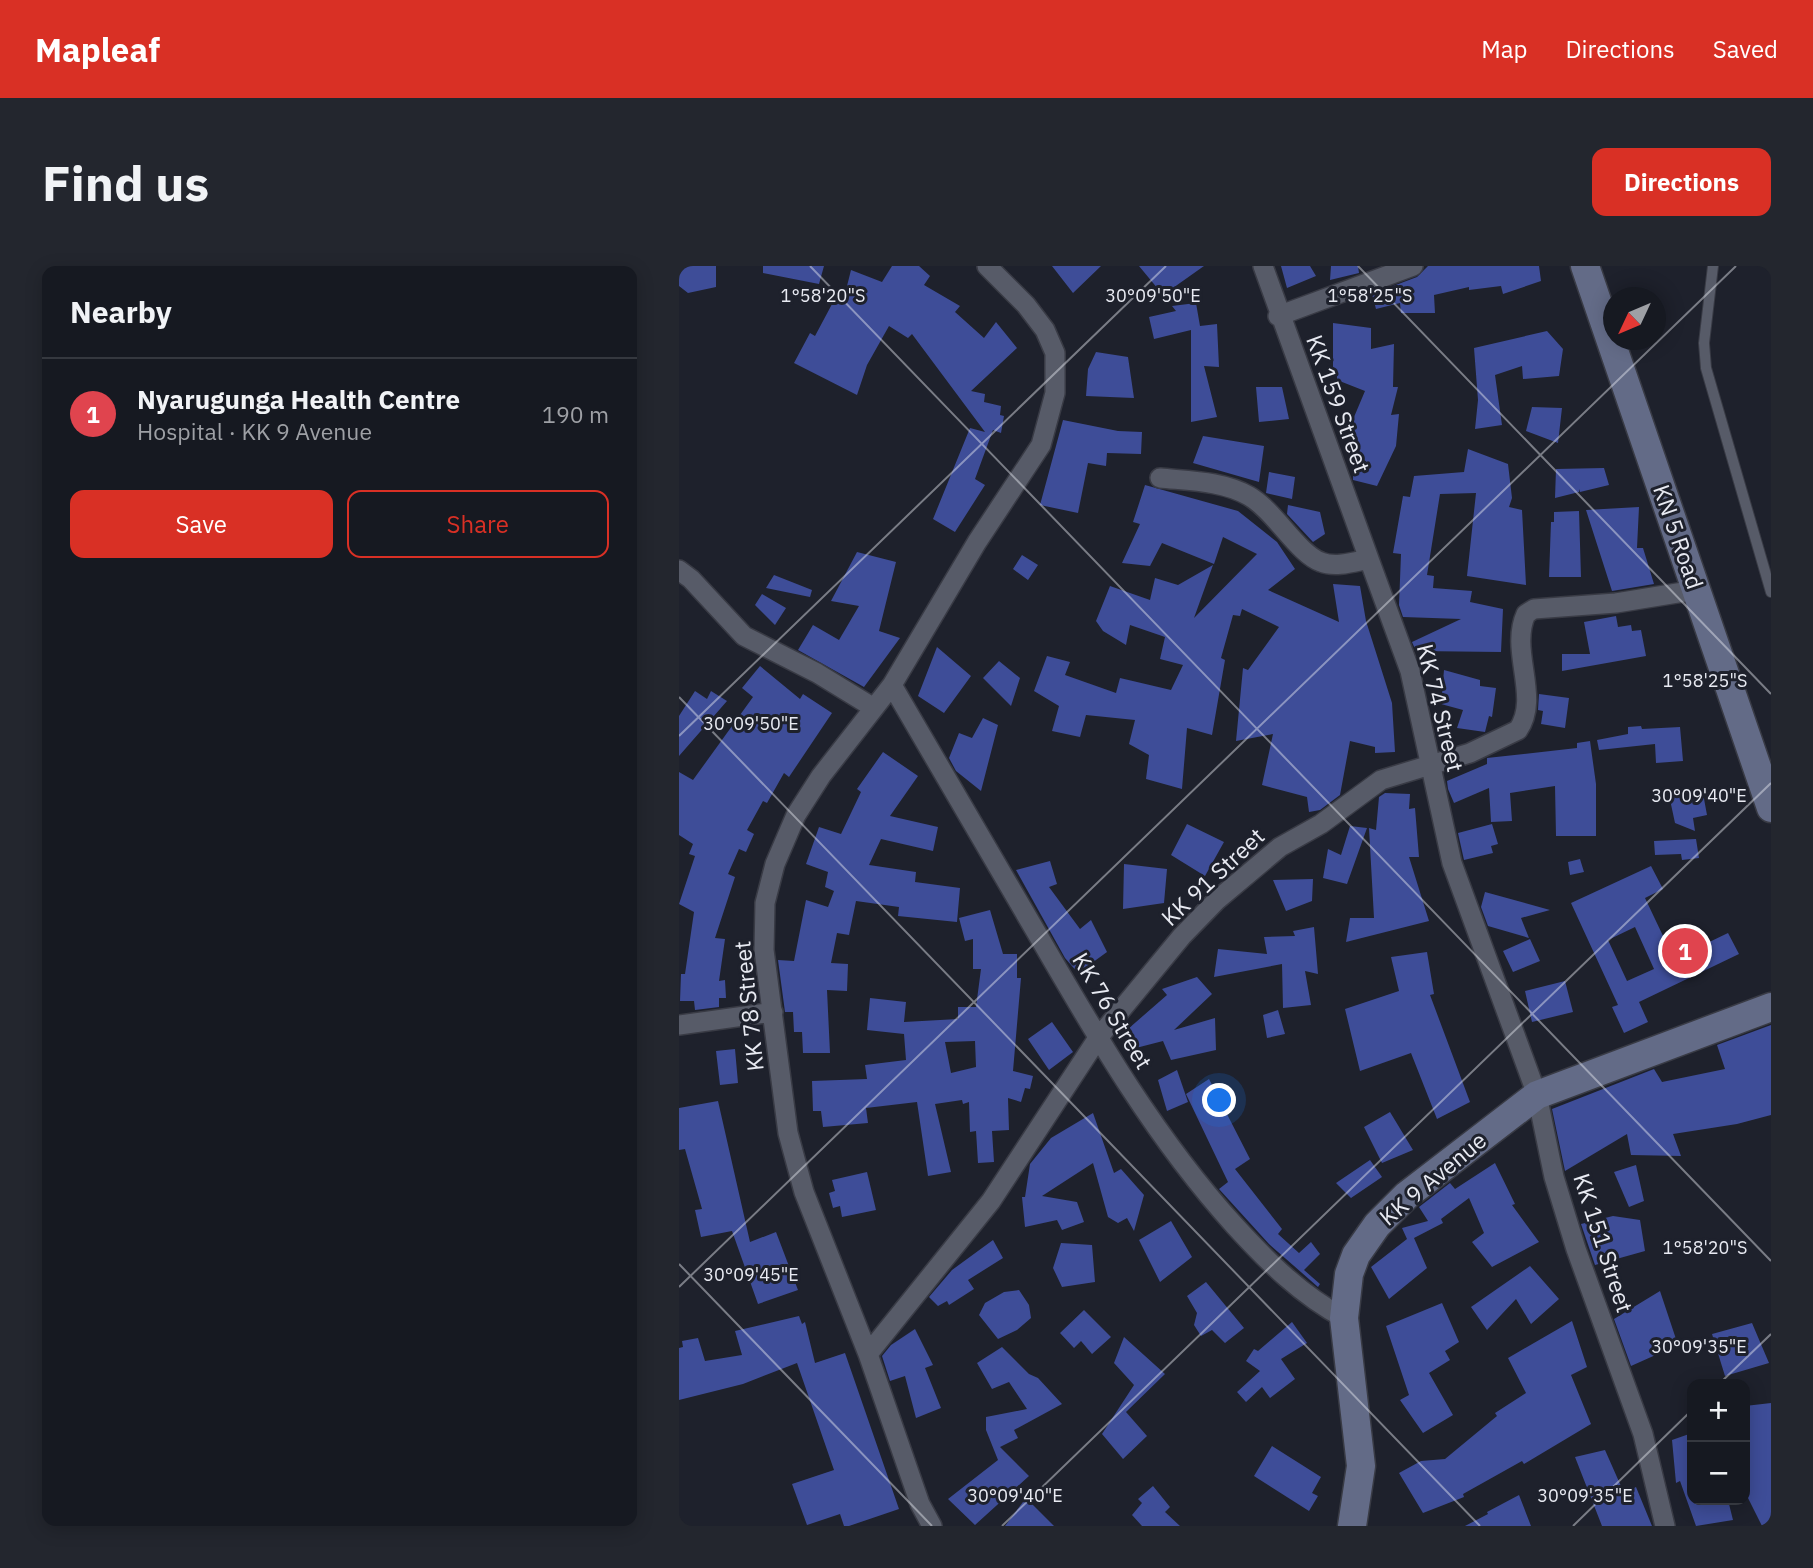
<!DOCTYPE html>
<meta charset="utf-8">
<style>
:root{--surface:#161921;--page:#23262e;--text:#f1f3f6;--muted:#9ea0a5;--line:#35383f;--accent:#d93025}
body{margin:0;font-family:"IBM Plex Sans",sans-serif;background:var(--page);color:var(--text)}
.controls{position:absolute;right:21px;bottom:21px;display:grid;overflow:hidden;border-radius:14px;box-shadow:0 4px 18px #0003}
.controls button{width:63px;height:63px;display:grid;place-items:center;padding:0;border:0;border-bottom:2px solid var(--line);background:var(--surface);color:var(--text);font:35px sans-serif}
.compass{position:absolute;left:924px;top:21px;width:63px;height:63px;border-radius:50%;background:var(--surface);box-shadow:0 4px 18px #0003;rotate:226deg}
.you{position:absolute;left:541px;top:835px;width:24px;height:24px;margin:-18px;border:5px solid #fff;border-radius:50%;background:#1a73e8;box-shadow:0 0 0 10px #1a73e833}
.badge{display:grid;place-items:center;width:46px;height:46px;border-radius:50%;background:var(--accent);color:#fff;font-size:23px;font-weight:700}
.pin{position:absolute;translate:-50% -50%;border:4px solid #fff;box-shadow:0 2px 7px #0006}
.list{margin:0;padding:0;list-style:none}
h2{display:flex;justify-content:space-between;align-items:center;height:91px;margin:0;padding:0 28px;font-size:30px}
h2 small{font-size:23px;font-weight:400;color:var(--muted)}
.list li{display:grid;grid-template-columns:46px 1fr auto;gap:21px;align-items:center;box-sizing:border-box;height:112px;padding:0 28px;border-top:2px solid var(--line)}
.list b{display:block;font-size:26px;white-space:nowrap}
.list p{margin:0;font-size:23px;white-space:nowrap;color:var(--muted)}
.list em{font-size:23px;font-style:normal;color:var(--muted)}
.actions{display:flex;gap:14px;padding:21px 28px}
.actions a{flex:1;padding:16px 0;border:2px solid var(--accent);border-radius:14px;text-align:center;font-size:24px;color:var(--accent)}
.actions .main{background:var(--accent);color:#fff}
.map{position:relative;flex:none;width:1092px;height:1260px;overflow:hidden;border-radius:14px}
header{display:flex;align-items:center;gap:42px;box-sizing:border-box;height:98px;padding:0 35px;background:var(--accent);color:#fff}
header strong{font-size:33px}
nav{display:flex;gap:38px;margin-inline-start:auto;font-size:24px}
.intro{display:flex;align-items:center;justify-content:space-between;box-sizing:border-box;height:168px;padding:0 42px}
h1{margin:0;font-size:49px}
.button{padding:18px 32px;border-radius:14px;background:var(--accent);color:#fff;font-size:24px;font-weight:700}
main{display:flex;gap:42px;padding:0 42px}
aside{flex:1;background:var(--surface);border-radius:14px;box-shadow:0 4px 18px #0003}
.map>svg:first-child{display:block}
.building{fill:#3e4d98;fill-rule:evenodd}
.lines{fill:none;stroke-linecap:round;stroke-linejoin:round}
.service-casing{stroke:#393b45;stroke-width:12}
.minor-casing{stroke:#393b45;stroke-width:22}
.secondary-casing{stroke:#393b45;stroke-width:31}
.service{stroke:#575b68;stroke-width:10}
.minor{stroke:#575b68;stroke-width:19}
.secondary{stroke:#636b87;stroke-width:28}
.ticks{fill:none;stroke:#e8eaf2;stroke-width:2;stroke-opacity:0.45}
.labels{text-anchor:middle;stroke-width:6;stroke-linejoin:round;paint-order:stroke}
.street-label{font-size:23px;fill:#e8eaf2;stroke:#1e212c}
.ticks-label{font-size:18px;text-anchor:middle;fill:#e8eaf2;stroke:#1e212c;stroke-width:6;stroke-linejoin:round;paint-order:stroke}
</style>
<header>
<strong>Mapleaf</strong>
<nav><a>Map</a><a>Directions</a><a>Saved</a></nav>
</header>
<div class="intro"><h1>Find us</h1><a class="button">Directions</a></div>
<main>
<aside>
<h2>Nearby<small></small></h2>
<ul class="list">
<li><span class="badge" style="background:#e0444e">1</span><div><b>Nyarugunga Health Centre</b><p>Hospital · KK 9 Avenue</p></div><em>190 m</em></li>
</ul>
<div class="actions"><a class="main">Save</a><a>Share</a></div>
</aside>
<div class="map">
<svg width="1092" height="1260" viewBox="0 0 1092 1260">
<rect width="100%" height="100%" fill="#1e212c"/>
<path class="building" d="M0,0h37v21l-28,6 -9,-7z
M84,0h61l-5,18 -56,-11z
M213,0h27l11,10 -6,9 36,21 -5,6 29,26 12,-16 21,26 -46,43 14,3 -1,8 17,4 -1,9 4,1 -3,17 -8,-3 -18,49 10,6 -30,47 -22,-13 37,-91 15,4 -73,-98 -4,4 -19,-12 -22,39 -10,30 -63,-32 16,-30 5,3 24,-45 6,3 6,-24 31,12z
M373,0h49l-28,27z
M460,0h65l-41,29z
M602,0h29l6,10 -29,12z
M652,0h27l1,7 -29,7z
M749,0h111l2,15 -38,13 -2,-8 -32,4v-3l-35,8 1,18h-34l-1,-10 -24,6 -4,-15 45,-17z
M517,37l4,23 17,-2 2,43 -15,-1 13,51 -26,5v-92l-37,9 -5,-22 27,-6 -4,-5z
M654,57l38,5v21l23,-5 -1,43h5l-7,28 8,-1 -3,32 -19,40 -24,-6 1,-63 11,-26 -28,-11v-10l-4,1z
M868,65l16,18 -4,27 -36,3 -1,-13 -27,9 7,50 -27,4 3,-29 -4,-52z
M417,86l32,5 6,41 -48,-2 2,-27z
M577,121h26l7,32 -30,3z
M853,141l30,1 -4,35 -32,-12z
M384,154l55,11 24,1 -1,22 -34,-1 -1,13 -18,-3 -10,50 -38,-8z
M524,170l61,10 -5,36 -66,-19z
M789,183l40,15 4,34 -3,9 13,3 4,75 -59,-9 9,-83 -36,1 -13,81 7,1 -1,12 39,3 -2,11 33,7 -2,43 -85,-1 -4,-9 49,-23 -58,-2 -4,-12 2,-51 -8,-1 10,-57 7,1 4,-21 50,-4z
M925,202l5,17 -29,7 -1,-3v3l-24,6 1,-29z
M590,206l26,5 -3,22 -26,-6z
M466,219l93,26 39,31 18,27 -27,21 71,32 -6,-38 27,2 6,35 26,82 3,49 -20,1v-6l-25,-6 -10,54 -20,15 -11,2 -2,-15 -45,-12 11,-51 -37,7 7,-73 5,2 31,-43 -37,-18 -2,7 -7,-1 -12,43 4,2 -13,75 -25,-7 -5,61 -36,-10 3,-24 -20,-11 6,-24 -49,-5 -6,22 -28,-6 7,-25 -25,-15 13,-35 23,6 -5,13 51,18 4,-15 51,12 12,-25 -23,-6 5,-22 -35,-12 -4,20 -23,-14 -7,-10 14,-35 40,14 5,-22 23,7 35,-20 -19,53 63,-64 -34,-17 -9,27 -52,-21 -12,23 -28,-3 18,-39 -7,-2z
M609,239l32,7 5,22 -12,8 -26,-28z
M960,241l-2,41h6l11,36 -42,7 -26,-81z
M900,245l2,66h-32l2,-55h3v-10z
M178,286l39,10 -17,69 21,7 -36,49 -66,-37 15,-25 26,15 20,-34 -28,-5z
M343,289l16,10 -10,15 -15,-11z
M95,309l38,15 -2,7 -44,-9z
M83,328l24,14 -11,17 -20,-20z
M937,350l2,11 13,-2 1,6 9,-1 5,26 -84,15v-17h28l-6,-32z
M258,381l34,29 -27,37 -26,-17z
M320,395l21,17 -9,28 -28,-28z
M81,400l40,33 3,-5 29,19 -43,64 -5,-4 -17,30 -4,-2 -16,29 7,4 -8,18 -7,-3 -11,25 7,3 -20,61 10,1 -6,42 6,-1 1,18h-7v9l-24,3 -1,-9h-14l1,-27h4l9,-62 -15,-8 16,-48 -6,-2 4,-10 -14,-9v-63l14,8 60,-83 -11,-9z
M765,404l36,10v6l16,2 -4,29 -3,-1 -4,16 -28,-4 6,-18 -22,-6z
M16,425l12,8 4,-8 16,10 -48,55v-40z
M860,428l30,4 -4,30 -24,-4 2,-13 -5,-1z
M304,452l15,7 -17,66 -25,-20 -7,-13 10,-25 13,5z
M962,460l1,3 38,-2 3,34 -27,2 -1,-19 -56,6 -2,-10 31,-6v-7z
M911,475l6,43v52h-40l-1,-50 -45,7 2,28 -21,1 -2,-34 -35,15 -6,-14 -1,-8 40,-17v-6l90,-10v-5z
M204,486l35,24 -28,40 48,11 -5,24 -52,-12 -12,26 47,7 -1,10 45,6 -3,34 -59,-6 1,-9 -43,-6 -7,34 -12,-2 -6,30 17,1 -1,27 -20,-1 3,63h-27l-1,-21h-8l-1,-20h-8l-7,-52 16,1 12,-61 22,7 6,-16 -9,-4 3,-15 -22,-8 13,-37 22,7 20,-42 -4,-3z
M1023,522l5,27 -14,3 2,13 -20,-8 -6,-28z
M706,527l25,1 -1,15 6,-1 4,49h-10l20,64 -83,21 4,-24h24l-5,-90 7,2 3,-33z
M508,558l37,18 -19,34 -34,-21z
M813,558l6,20 -7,2 2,7 -29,7 -6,-27z
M671,560l17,2 -20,56 -24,-6 5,-29 13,6z
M1017,573l3,19 -17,2 -1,-6 -26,1 -1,-14z
M901,593l4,13 -14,3 -2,-13z
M371,595l7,23 -8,3 31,42 11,-9 16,32 -29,21 -13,-15 -49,-88z
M445,598l43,5 -3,34 -41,6z
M972,600l12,23 -18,9 29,61 54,-26 11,21 -100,48 9,20 -24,11 -12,-26 6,-2 -47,-102zM956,661l19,42 -27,12 -19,-41z
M634,613l-1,22 -26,10 -13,-31z
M806,626l65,18 -29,8 8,20 -41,-12 -7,-19z
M311,644l13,44h14v24h4l-8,93 20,5 -3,13 -5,-1 -4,14 -13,-4 1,32 -17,1 2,31 -16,1 -2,-32 -6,1 -1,-30 -6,2 -1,-4 -27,4 16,68 -23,4 -11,-74 -51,6 2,15 -45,4 -2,-16h-8l-1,-30 55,-2 -2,-14 41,-5 -2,-26 -37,-4 3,-32 36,4 -2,20 54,-3v-12h18l5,-38h-8v-30l-8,2 -6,-23zM296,775l1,26 -25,6 -6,-31z
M635,661l4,47 -13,-3 6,34 -28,3 -1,-44 -68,13 4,-28 49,5 -3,-17 31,-1 -2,-5z
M851,673l10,22 -27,11 -10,-21z
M748,686l7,42 -4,1 40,107 -33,17 -26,-66 -51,18 -15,-62 54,-18 -8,-34z
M518,711l15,17 -38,36 41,-12 1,32 -45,10 -8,-19 -31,8 -8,-6 4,-14 39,-34 -5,-6z
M886,715l8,31 -41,10 -7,-31z
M599,744l7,24 -18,4 -4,-23z
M373,756l21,30 -24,18 -21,-31z
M1092,759v90l-34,9 -64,10 8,22 -50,-1 -4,-21 -62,37 -13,-62 102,-40 8,13 63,-13 -8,-24z
M56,783l3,34 -18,2 -4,-34z
M498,804l11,32 -21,9 -9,-31z
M530,813l41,80 -15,10 47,60 -4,5 21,19 12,-11 9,12 -16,16 16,14 -2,3 -49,-43 -50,-55 9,-7 -42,-88z
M39,835l32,141 26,-10 22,58 -40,14 -26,-73 -31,6 -6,-27 7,-1 -17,-60 -6,1v-42z
M711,846l23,38 -31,13 -18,-36z
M414,847l21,60 7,-4 23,26 -10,36 -7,-13 -9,5 -10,-6 -15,-54 -51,33 35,6 7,20 -22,8 -5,-10 -32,7 -3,-30h3l5,-33 21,-26z
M691,894l12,17 -31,21 -15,-15z
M816,897l20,41 -3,1 27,37 -47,25 -20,-25 12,-9 -15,-35 -28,21 2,4 -29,15 13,30 -38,31 -18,-32 36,-28 -5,-11 26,-7 -9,-14 31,-24 5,6z
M957,899l8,36 -15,6 -15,-35z
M188,906l9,38 -34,7 -2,-11 -7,2 -4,-15 6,-2 -3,-11z
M934,950l27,4 5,31 -50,14 -14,-41z
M492,955l21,36 -32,25 -21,-42z
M314,974l10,18 -35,22 6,9 -25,16 -2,-4 -9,5 -9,-9 23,-27z
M382,977l31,2 3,37 -33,5 -9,-19z
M851,1000l29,33 -28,25 -15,-25 -29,31 -16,-23z
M527,1016l38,46 -19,15 -13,-13 -11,6 -7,-11 3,-12 -10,-17z
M340,1024l10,15 2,13 -14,12 -19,9 -19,-24 6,-12 19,-11z
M981,1025l18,54 -47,21 -17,-47z
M763,1037l17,39 -14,9 5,9 -21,13 24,42 -30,18 -23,-33 9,-5 -23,-69z
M405,1044l27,27 -19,17 -11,-13 -7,7 -14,-15z
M120,1050l3,8 3,-2 10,41 30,-10 54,156 -50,17h-5l-4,-12 -33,11 -15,-41 42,-14 -37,-107 -54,21 -64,16v-52l4,-1 -1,-6 16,-3 7,23 37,-6 -7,-24z
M893,1055l15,46 -16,8 20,49 -67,40 -2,-3 -59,33 1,3 -41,16 -24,-40 22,-12 24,-2 52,-43 -2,-3 31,-20 -18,-35z
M613,1056l15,21 -26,16 14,20 -25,19 -8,-11 -16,15 -9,-10 23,-21 -14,-10 8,-12 4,2z
M1073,1057l17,40 -44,13 -13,-42z
M236,1063l18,36 -8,3 16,40 -25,10 -11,-42 -15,5 -8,-25 9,-11z
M445,1071l41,37 -39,38 21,24 -24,23 -21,-25 32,-49 -20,-22z
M323,1081l27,27 9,4 24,26 -48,26 4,8 -18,9 29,29 -54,49 -27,-26 50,-39 -12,-30v-13l41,-8 -18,-27 -17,7 -15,-26z
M1092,1137v123h-9l-17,-34v-86z
M1013,1167v67h36l5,20 -37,6 -16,-45 -4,2 -4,-43z
M593,1180l49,31 -9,16 6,3 -9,15 -55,-35z
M926,1184l19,43 12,-6 16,39h-50l-27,-69z
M474,1220l17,21 -5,5 15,14h-38l-10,-11 10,-12 -4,-4z
M840,1229l12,31h-66l23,-12 -1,-2z
M347,1232l28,28h-49z"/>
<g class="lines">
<g class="service-casing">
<path id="service" d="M1034,0l-9,77 2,25 65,224"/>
</g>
<g class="minor-casing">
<path id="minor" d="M584,0l106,293
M599,50l135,-50
M481,212c30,3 63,3 89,18 26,15 49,58 72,66 14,6 33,0 48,-3l41,112 42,192 85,232 17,82 22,72 67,185 22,92
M0,304l12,9 53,57 73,37 57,35
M213,419c49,84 98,168 147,252 59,102 117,202 196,289 33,36 66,69 109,92
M0,759l94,-13
M189,1088l123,-153 107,-163 84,-102 35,-36 63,-53 41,-23 60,-44 89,-27 48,-23c23,-33 -9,-79 8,-116l8,-5 82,-6 80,-13
M253,1260l-12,-22 -52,-150 -64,-162 -16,-59 -24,-183 1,-47 10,-39 21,-49 25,-39 71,-91 85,-143 64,-97 14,-52v-40l-10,-23 -19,-25 -39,-39"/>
</g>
<g class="secondary-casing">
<path id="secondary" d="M906,0l186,542
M673,1260l9,-60 -17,-148 5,-44 7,-19 21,-30 30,-30 130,-100 234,-88"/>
</g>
<use href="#service" class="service"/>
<use href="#minor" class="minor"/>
<use href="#secondary" class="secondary"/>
</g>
<path class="ticks" d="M131,0l961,995M679,0l413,428M0,431l801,829M0,470l487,-470M0,998l253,262M0,1021l1057,-1021M1040,1118l52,-50M323,1260l769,-743M894,1260l119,-116"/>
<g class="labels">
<g class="street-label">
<text transform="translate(659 138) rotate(70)" y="8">KK 159 Street</text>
<text transform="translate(999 271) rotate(71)" y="8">KN 5 Road</text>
<text transform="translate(761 442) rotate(76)" y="8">KK 74 Street</text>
<text transform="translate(534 611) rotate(-43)" y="8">KK 91 Street</text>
<text transform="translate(70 740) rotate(-96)" y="8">KK 78 Street</text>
<text transform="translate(433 745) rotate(59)" y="8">KK 76 Street</text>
<text transform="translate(754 913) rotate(-40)" y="8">KK 9 Avenue</text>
<text transform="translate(924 977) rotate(72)" y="8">KK 151 Street</text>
</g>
</g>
<g class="ticks-label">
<text x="474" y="36">30°09'50"E</text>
<text x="144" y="36">1°58'20"S</text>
<text x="691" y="36">1°58'25"S</text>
<text x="1026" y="421">1°58'25"S</text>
<text x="72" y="464">30°09'50"E</text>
<text x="1020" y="536">30°09'40"E</text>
<text x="1026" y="988">1°58'20"S</text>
<text x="72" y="1015">30°09'45"E</text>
<text x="1020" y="1087">30°09'35"E</text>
<text x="336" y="1236">30°09'40"E</text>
<text x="906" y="1236">30°09'35"E</text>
</g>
</svg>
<div class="controls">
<button>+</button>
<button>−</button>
</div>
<svg class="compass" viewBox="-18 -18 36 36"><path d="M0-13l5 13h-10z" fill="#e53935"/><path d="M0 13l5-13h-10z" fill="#9ea0a5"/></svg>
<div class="you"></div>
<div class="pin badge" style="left:1006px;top:685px;background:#e0444e">1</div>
</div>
</main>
